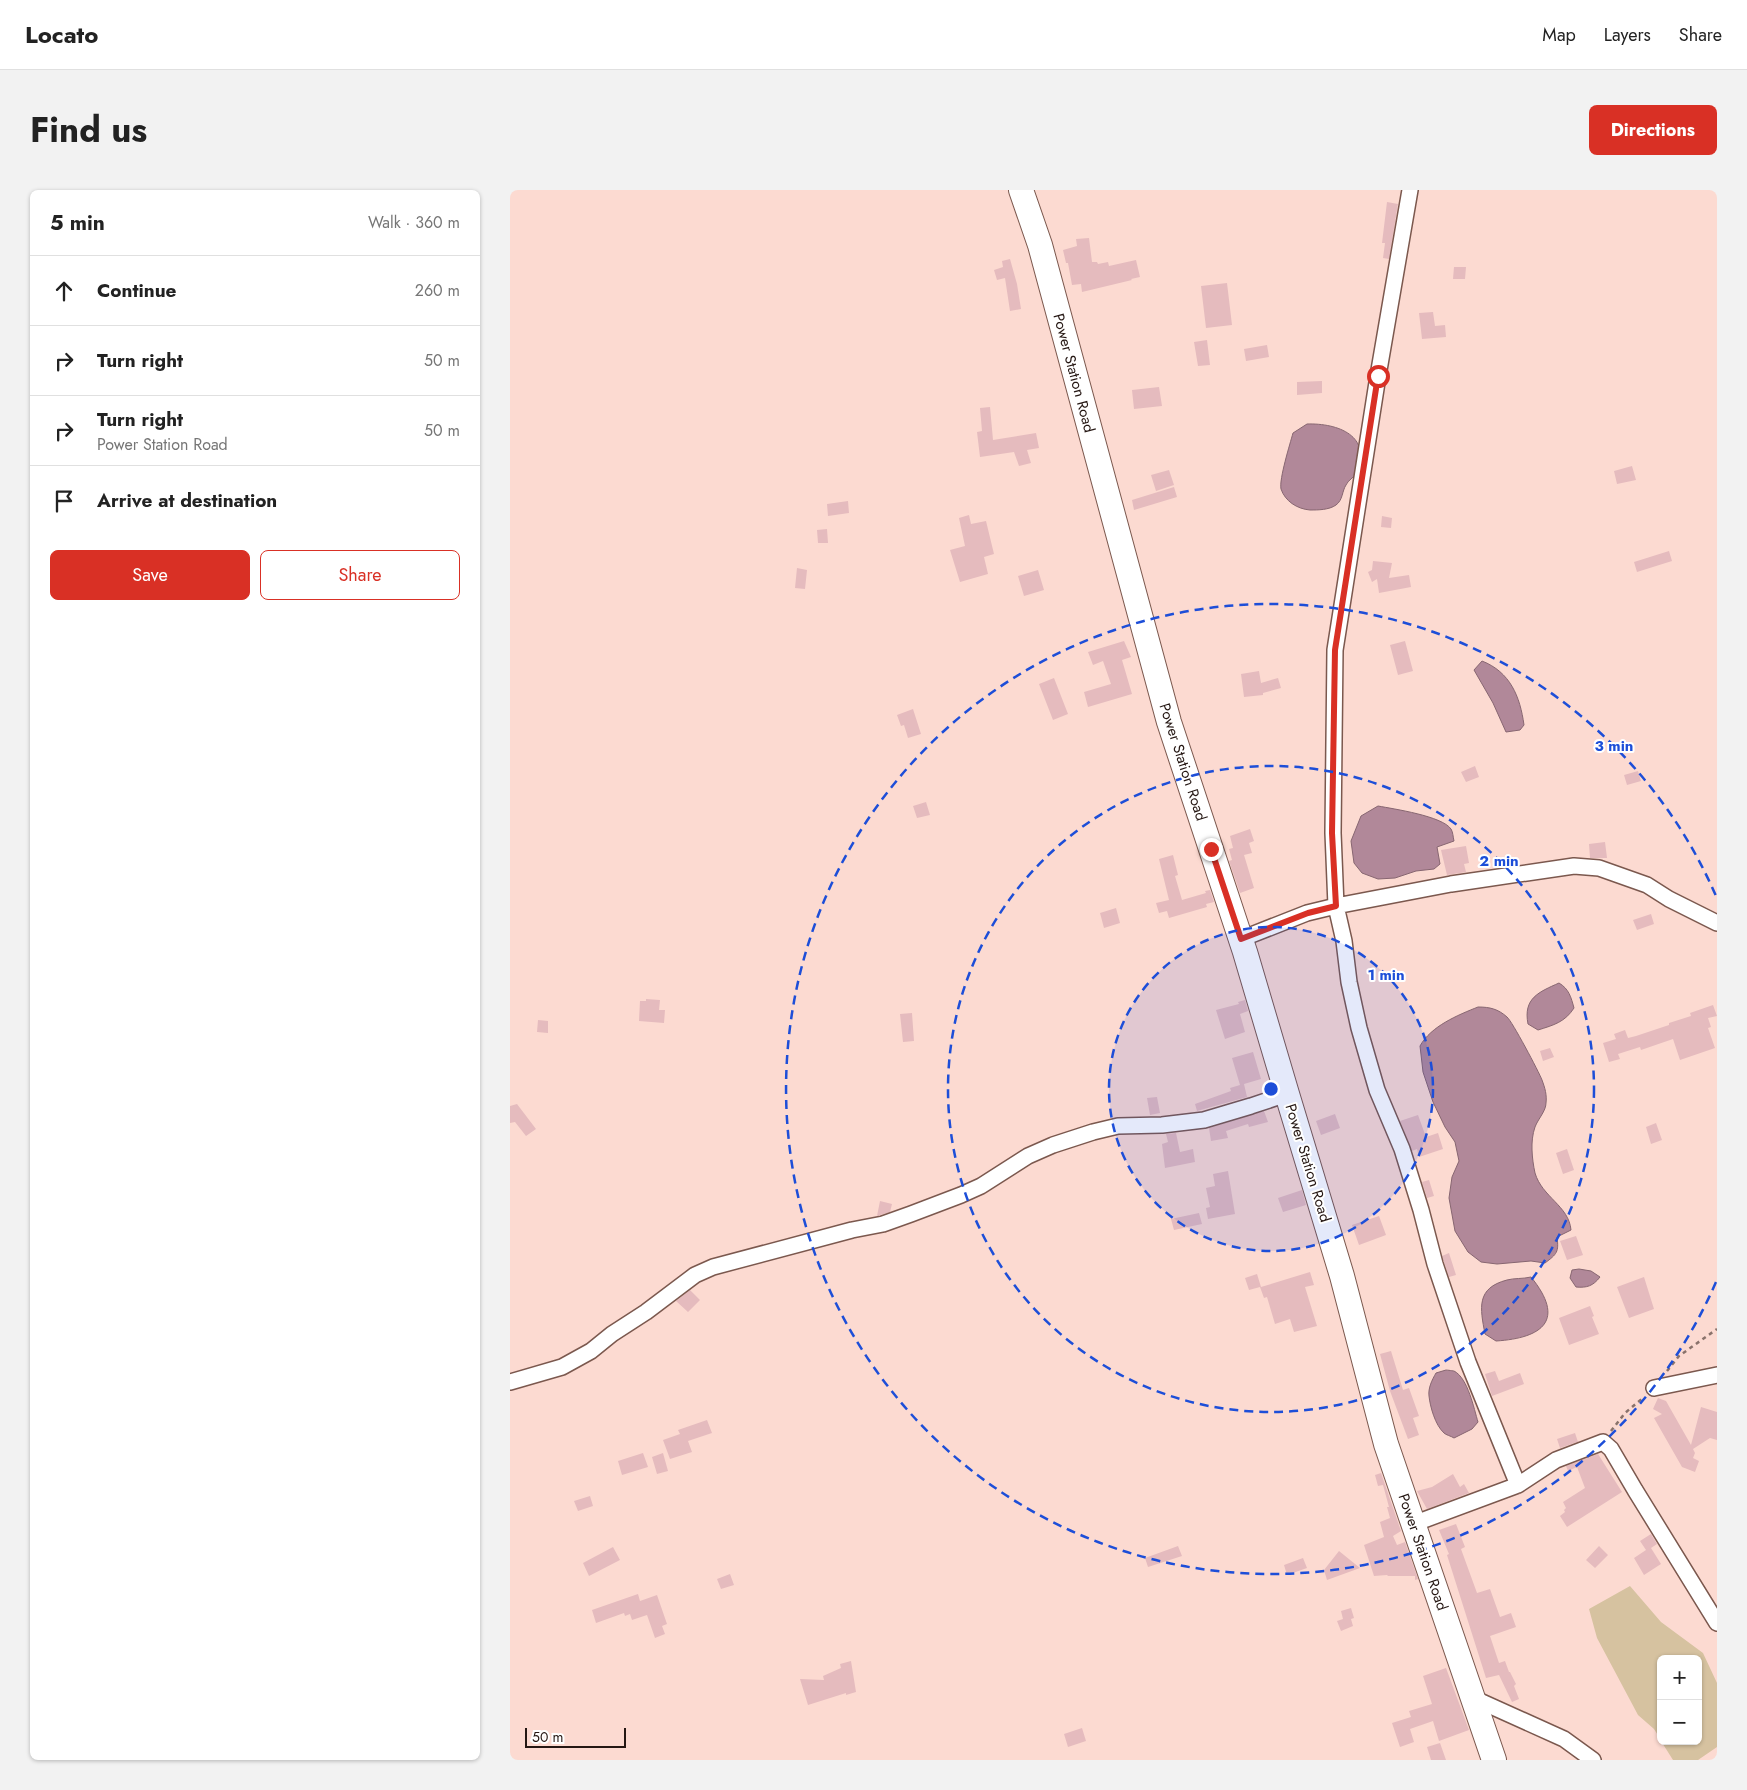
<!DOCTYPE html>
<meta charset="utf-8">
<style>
:root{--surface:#fff;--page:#f2f2f2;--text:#222;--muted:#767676;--line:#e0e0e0;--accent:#d93025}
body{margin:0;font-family:Jost,sans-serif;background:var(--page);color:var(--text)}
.controls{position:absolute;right:15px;bottom:15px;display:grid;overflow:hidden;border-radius:8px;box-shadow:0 1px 4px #0004}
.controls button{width:45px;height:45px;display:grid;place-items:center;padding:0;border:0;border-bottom:1px solid var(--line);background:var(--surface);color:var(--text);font:25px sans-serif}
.scale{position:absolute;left:15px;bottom:12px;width:101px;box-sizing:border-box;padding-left:5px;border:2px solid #251713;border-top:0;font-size:14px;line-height:18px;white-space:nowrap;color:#251713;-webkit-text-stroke:4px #fff;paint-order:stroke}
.stop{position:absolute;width:15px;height:15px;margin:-11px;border:4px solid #d93025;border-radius:50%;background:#fff}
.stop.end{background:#d93025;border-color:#fff;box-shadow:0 1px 5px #0008}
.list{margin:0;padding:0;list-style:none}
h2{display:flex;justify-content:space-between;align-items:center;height:65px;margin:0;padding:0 20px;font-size:21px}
h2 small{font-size:16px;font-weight:400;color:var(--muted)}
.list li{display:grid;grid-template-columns:32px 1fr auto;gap:15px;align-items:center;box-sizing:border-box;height:70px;padding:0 20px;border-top:1px solid var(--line)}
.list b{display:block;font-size:19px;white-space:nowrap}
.list p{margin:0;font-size:16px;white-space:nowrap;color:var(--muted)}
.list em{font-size:16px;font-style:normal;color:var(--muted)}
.actions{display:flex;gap:10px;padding:15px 20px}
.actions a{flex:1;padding:11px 0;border:1px solid var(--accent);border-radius:8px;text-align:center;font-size:18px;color:var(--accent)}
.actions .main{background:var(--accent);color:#fff}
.icon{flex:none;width:28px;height:28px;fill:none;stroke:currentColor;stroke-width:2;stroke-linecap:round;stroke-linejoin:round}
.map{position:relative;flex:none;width:1207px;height:1570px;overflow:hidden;border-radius:8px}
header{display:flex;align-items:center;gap:30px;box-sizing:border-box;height:70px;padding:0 25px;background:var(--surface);border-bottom:1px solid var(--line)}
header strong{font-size:24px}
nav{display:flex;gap:28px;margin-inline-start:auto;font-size:18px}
.intro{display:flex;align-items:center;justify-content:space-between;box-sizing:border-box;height:120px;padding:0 30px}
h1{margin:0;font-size:35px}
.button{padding:12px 22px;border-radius:8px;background:var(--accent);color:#fff;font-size:18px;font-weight:700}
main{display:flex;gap:30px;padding:0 30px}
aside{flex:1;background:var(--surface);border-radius:8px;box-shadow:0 1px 4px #0004}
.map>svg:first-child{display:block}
.green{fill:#d6c2a0}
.water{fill:#b18899;stroke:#876671}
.building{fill:#e5bbbe}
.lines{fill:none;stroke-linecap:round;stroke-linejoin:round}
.street-casing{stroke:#7b584e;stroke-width:18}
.primary-casing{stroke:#7b584e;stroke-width:26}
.path{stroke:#89726b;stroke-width:2.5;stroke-dasharray:4 4;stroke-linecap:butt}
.street{stroke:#fff;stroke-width:15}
.primary{stroke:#fff;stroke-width:24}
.route{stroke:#d93025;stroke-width:6}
.ring{fill:none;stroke:#1d4ed8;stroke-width:2.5;stroke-dasharray:9 6}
.labels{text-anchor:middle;stroke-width:4;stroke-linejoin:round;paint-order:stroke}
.street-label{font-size:15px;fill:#251713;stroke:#fff}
.centre{fill:#1d4ed8;stroke:#fff;stroke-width:2.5}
.ring-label{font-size:15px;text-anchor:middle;font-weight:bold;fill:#1d4ed8;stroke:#fff;stroke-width:4;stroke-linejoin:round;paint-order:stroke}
</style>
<header>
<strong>Locato</strong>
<nav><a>Map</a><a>Layers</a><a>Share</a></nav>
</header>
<div class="intro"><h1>Find us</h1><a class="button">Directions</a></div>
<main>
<aside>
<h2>5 min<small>Walk · 360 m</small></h2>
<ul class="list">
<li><svg class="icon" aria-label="ahead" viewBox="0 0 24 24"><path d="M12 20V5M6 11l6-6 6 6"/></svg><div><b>Continue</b></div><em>260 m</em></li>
<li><svg class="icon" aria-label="right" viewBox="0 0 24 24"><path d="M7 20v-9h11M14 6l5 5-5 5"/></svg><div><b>Turn right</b></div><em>50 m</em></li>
<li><svg class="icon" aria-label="right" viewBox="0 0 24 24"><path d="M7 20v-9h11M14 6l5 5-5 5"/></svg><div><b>Turn right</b><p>Power Station Road</p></div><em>50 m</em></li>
<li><svg class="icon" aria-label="arrive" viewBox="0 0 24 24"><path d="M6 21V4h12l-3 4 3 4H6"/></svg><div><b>Arrive at destination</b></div></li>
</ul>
<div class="actions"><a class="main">Save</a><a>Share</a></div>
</aside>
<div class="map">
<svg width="1207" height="1570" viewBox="0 0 1207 1570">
<rect width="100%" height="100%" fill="#fcdad1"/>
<path class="green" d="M1120,1396l31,36 42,31 14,30v64l-19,13h-25l-12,-19h37v-82h-37v81l-7,-11 -16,-14 -41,-77 -8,-29z"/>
<path class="water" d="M797,234c31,-1 66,12 49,49 -2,5 -8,7 -10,12 -4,6 -3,15 -10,20 -7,5 -18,5 -26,5 -13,-1 -25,-9 -29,-21 -2,-10 9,-45 12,-56z
M972,471c28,11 38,35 42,64l-4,5 -14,2 -13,-29 -19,-33z
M868,616c16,3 64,10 73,23 2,3 2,8 3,12l-17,6 3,17 -6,5 -18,2 -21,7 -17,1 -16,-6 -8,-10 -3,-22 10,-25z
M1049,793c10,6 12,14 15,25 -9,14 -20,17 -36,22l-10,-6c-5,-26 11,-32 31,-41z
M968,817c12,0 20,2 29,10 5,4 32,55 35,63 3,8 5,15 4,23 0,8 -8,16 -11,24 -5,14 -3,32 0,46 7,24 34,33 36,57l-14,7c2,15 0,17 -12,26l-14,-2 -34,3 -16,-2 -13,-10 -13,-21 -6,-33 3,-21 7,-16 -4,-19 -10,-15 -12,-25 -10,-30 -3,-26c11,-20 38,-31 58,-39z
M1069,1079l12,2 9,6c-7,9 -13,11 -24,10l-6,-9 2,-8z
M1021,1087c35,43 12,61 -35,64l-11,-7c-5,-26 -9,-46 22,-54 7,-2 16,-1 24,-3z
M936,1180c1,0 8,1 8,1 14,7 20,38 24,51l-6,7 -18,9c-3,-2 -8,-3 -10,-5 -9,-8 -14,-27 -15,-37 -1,-8 3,-16 7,-23z"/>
<path class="building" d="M877,12l11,2 -9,55 -6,-1 2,-15h-3z
M579,48l3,24h5l1,2 10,-2 1,4 27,-6 4,17 -9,2 1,1 -50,12 -1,-8 -9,1 -4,-22h-2l-3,-13 14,-4 -1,-7z
M500,69l7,25 4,25 -11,2 -5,-33 -8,2 -3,-10 9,-3 -1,-6z
M944,77h12l-1,12h-12z
M717,93l5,42 -26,3 -5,-42z
M923,122l2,14 10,-1 1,12 -24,2 -3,-26z
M697,150l3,25 -12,1 -4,-24z
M757,155l2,12 -23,4 -2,-12z
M812,191v12l-25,2v-13z
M649,197l3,19 -28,3 -2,-19z
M480,217l3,33 43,-7 3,15 -12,2 4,13 -12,3 -5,-14 -34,5 -3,-25 5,-1 -2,-23z
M1122,276l4,14 -19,4 -3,-13z
M659,280l5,15 -18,6 -5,-16z
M664,297l3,10 -43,13 -2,-10z
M338,311l1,12 -21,3 -1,-12z
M459,325l2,9 15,-3 8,33 -10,3 4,17 -28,8 -10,-32 15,-4 -6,-28z
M872,326l10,2 -1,10 -10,-1z
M317,339l1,14h-10l-1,-13z
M1159,361l3,10 -35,11 -3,-10z
M863,371l19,2 -3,15 20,-3 2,12 -32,6 -2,-14 -5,3 -4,-10 4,-2z
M287,378l10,2 -2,19 -10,-1z
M528,380l6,20 -20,6 -6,-20z
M614,451l7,16 -9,3 10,34 -44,13 -4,-15 27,-8 -8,-23 -10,4 -5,-13z
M895,451l8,30 -15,4 -8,-30z
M749,481l2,12 17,-5 3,10 -18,5v2l-19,2 -3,-23z
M544,488l14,36 -15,6 -14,-36z
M403,519l8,25 -13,4 -4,-13 -3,1 -4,-11z
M965,576l4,11 -13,5 -5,-10z
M1128,581l3,10 -14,4 -3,-10z
M416,612l4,13 -13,3 -4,-12z
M740,639l4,12 -5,2 3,10 -8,2 10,33 -14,5 -11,-32 3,-1 -3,-11 4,-1 -3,-12z
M1095,652l2,16h-17l-1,-14z
M956,656l3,17 -5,1 2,8 -19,3 -6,-25z
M663,665l5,20 -3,1 7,24 24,-7 -1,-2 5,-1 4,12 -8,2 1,3 -38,11 -2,-7 -8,2 -3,-10 13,-3 -10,-41z
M606,718l4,15 -16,5 -4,-15z
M1141,724l3,10 -17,6 -4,-10z
M136,809l14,1 -1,10h6l-1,13 -25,-2 1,-20h6z
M735,810l3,11 -8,3 5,18 -20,7 -9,-29 23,-6 -1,-2z
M1203,815l4,11 -9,2 3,9 -3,1 7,20 -35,12 -7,-21 -32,11 -1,-3 -22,7 2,5 -11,3 -6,-19 13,-4 -2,-5 11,-4 3,8 8,-2 33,-11v-2l22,-7 -1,-3z
M402,823l2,28 -11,1 -3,-28z
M28,830l10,1v12l-11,-1z
M1040,858l4,9 -11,4 -3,-10z
M743,862l8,27 -17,5 3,13 -50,14 -2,-7 36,-13 -1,-3 10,-3 -8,-27z
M647,907l3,16 -10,2 -3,-17z
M7,914l19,25 -10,7 -11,-14 -5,1v-17z
M754,921l4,11 -19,5 -1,-3 -22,7 2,7 -17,3 -2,-13z
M825,924l5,14 -19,7 -5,-14z
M908,925l8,22 12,-4 5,16 -24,8 -2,-8 -5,2 -12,-30z
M1146,933l6,17 -11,4 -5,-17z
M666,943l4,19 13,-3 2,13 -30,6 -3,-24 6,-2 -2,-8z
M1057,959l7,21 -11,4 -7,-21z
M718,981l7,43 -27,5 -2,-11 4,-1 -4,-19 9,-2 -2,-12z
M919,990l5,16 -7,2 -5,-16z
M792,1000l4,15 -23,7 -5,-14z
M370,1011l12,3 -2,8 -13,4z
M689,1023l3,11 -28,6 -3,-11z
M869,1026l7,19 -27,10 -7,-20z
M1066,1046l7,19 -16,5 -7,-19z
M939,1063l7,22 -7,2 -7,-21z
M800,1082l4,13 -9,2 12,39 -23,6 -4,-13 -15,5 -8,-27 -3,1 -4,-11 -11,3 -4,-12 12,-4 4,13z
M1134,1087l10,32 -25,9 -12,-31z
M180,1100l10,10 -12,12 -12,-11z
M1080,1116l4,10 -2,1 7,17 -30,11 -10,-27z
M881,1161l12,39 6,-2 10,28 -6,2 6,17 -11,4 -18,-48 -10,-37z
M985,1181l4,10 21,-8 4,11 -32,12 -7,-22z
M1148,1208l8,3 25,44 10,-38 16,5v28l-7,-2 -17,11 2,4 -2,5 6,3 -4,11 -13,-5 -28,-49 8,-4 -9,-5z
M197,1230l5,13 -24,8 4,11 -22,7 -7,-19 17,-6 -2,-4z
M1065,1243l3,9 2,-1 -20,7 -3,-9z
M133,1263l5,14 -26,8 -4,-14z
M153,1263l5,18 -11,3 -5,-17z
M1088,1264l24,38 -55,35 -7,-11 5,-4 -1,-2 2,-2 -3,-6 22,-14 -8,-21 -9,4 -2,-5z
M871,1283l20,58 -8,5 4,9 8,-3 13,37 -3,1v-4h-27l-1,-1 -13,1 -10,-31 20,-8 -4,-15 10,-4 -3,-11h2l-6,-22 -5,1 -3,-11z
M943,1284l7,13 4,-3 5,9 -42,16 -10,-18 15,-4z
M80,1306l3,10 -15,5 -4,-10z
M946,1334l9,23 -4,2 16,44 13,-4 10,28 11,-4 5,14 -26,9 9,27 6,-2 4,11h1l6,12 -2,2 5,13 -7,3 -13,-27 -13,3 -39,-123 2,-1 -10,-24z
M1141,1344l6,10 -6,4 10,16 -17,11 -10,-17 12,-8 -6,-9z
M668,1356l4,10 -34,11 -3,-9z
M1089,1356l9,9 -13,13 -9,-8z
M103,1357l7,13 -31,16 -6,-13z
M829,1361l21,17 -33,12 -3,-10z
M793,1368l4,10 -20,7 -3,-10z
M220,1384l4,11 -13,4 -4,-10z
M128,1404l2,7 17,-6 10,29 -5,2 3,8 -10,4 -8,-23 -15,5 -2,-6 -5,2 -1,-3 -28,10 -4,-13z
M841,1418l3,10 -3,1 2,7 -12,5 -4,-10 6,-2 -2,-8z
M341,1471l5,31 -10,3v-2l-38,12 -8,-26 24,1 -1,-4 18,-8 -1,-4z
M936,1478l23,62 -30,11 -6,-20 -23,8 4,13 -14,5 -8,-24 19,-6 -2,-6 23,-7 -9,-28z
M572,1538l4,13 -18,6 -4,-13z
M930,1553l6,17h-15l-4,-13z"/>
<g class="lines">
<g class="street-casing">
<path id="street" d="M900,0l-32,186 -43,274 -2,183 3,73 8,35 5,41 10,46 18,62 25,59 19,61 14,54 33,98 50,123 -105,39
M731,749l66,-26 29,-7 115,-22 123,-18 25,2 48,17 22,14 48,24
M0,1192l52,-15 29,-16 21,-17 34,-22 49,-37 18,-8 139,-37 31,-6 28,-10 50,-19 20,-9 47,-30 25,-11 40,-13 25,-6 44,-1 42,-5 47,-14 36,-12
M1144,1198l63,-13
M1008,1295l38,-25 47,-18 8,7 24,41 82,133
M963,1508l91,41 29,21"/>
</g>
<g class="primary-casing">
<path id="primary" d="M511,0l19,55 129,477 76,230 42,142 55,182 44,168 108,316"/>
</g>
<path class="path" d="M1157,1181l12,-15 38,-27
M1101,1241l14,-18 19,-16"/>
<use href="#street" class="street"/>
<use href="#primary" class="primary"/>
</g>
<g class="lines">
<path class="route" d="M701,659l30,90 67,-26 28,-7 -4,-73 3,-183 43,-274"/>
</g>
<circle cx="761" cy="899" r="162" fill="#1d4ed8" fill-opacity=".12"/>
<g class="ring">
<circle cx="761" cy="899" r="162"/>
<circle cx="761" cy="899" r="323"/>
<path d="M1206 1092A485 485 0 1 1 1206 706"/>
</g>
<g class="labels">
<g class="street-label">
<text transform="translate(564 183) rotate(75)" y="5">Power Station Road</text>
<text transform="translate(673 572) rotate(72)" y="5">Power Station Road</text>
<text transform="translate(798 973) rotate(73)" y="5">Power Station Road</text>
<text transform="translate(913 1362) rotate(71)" y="5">Power Station Road</text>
</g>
</g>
<circle cx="761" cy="899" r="8" class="centre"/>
<g class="ring-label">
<text x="1104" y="561">3 min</text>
<text x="989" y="676">2 min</text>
<text x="876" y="790">1 min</text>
</g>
</svg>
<div class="controls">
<button>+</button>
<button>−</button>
</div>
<div class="scale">50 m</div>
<div class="stop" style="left:868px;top:186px"></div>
<div class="stop end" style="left:701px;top:659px"></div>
</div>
</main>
